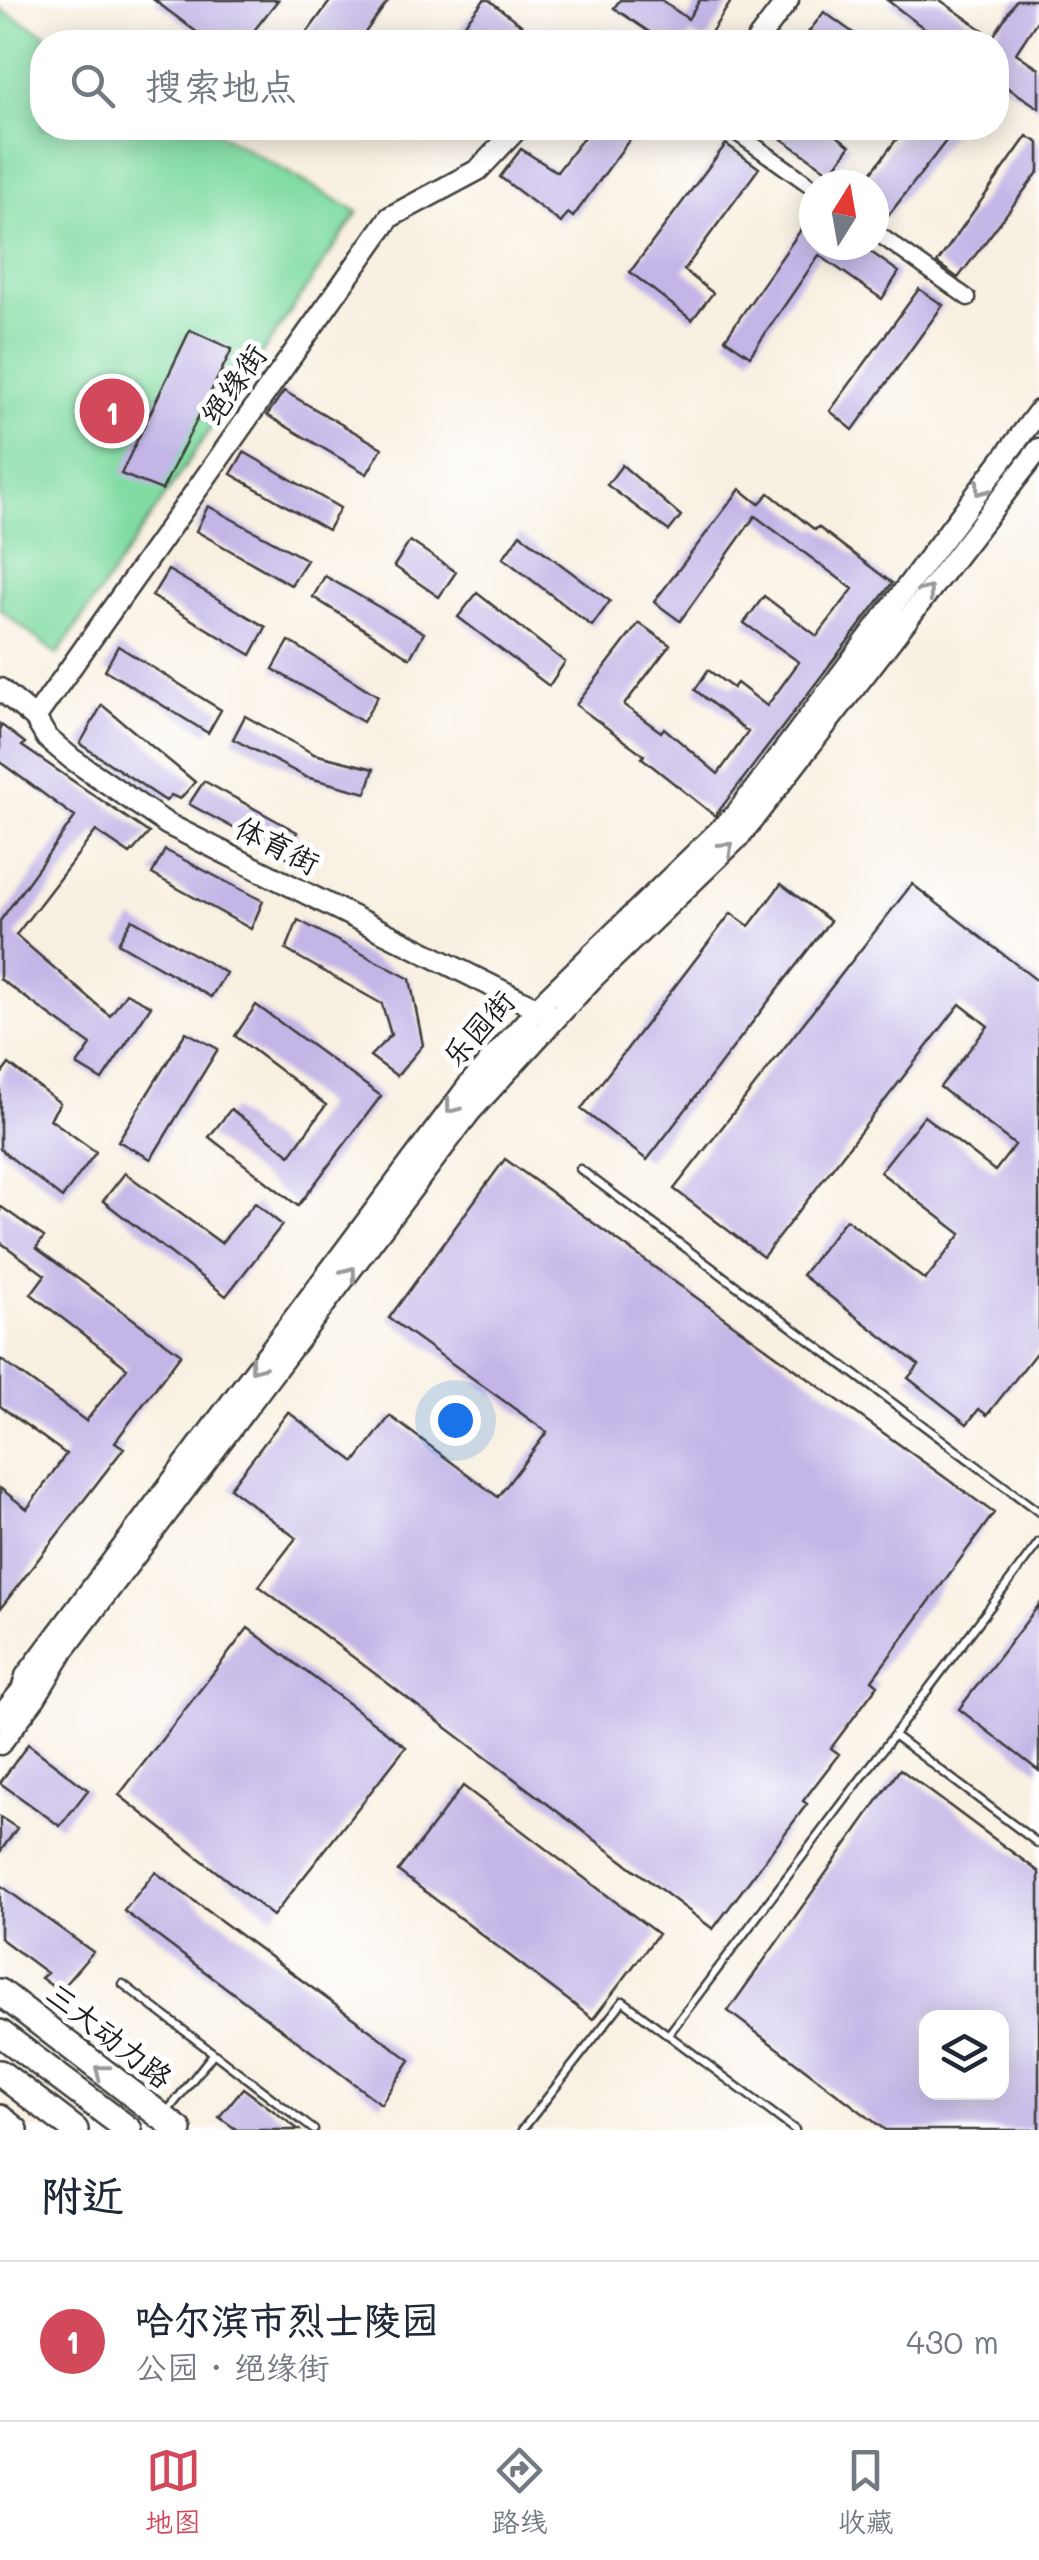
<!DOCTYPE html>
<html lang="zh">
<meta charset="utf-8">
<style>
:root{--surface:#fff;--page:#f2f2f3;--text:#1f2937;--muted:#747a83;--line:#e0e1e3;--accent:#d1495b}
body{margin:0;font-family:Mali,"LXGW WenKai TC",sans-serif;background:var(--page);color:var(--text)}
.controls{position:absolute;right:30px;bottom:30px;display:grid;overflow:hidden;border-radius:20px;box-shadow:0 5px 25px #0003}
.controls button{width:90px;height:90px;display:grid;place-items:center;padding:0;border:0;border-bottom:2px solid var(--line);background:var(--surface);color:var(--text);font:50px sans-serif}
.compass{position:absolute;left:799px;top:170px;width:90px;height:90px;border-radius:50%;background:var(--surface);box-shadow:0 5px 25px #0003;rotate:11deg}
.you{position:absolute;left:455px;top:1420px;width:35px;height:35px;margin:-25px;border:8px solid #fff;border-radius:50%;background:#1a73e8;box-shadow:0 0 0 15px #1a73e833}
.badge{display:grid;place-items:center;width:65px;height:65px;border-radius:50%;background:var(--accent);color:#fff;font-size:32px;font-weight:700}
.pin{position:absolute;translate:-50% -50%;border:5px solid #fff;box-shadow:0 2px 10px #0006}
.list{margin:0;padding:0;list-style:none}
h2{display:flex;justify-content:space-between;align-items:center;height:130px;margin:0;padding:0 40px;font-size:42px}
h2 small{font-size:32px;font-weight:400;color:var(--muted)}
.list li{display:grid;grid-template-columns:65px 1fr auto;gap:30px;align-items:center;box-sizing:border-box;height:160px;padding:0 40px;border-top:2px solid var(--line)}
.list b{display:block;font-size:38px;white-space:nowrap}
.list p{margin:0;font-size:32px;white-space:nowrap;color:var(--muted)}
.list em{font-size:32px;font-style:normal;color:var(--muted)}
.icon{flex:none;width:55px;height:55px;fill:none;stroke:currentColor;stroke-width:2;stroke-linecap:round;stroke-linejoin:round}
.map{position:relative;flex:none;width:1039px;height:2130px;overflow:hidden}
.search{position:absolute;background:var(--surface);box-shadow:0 5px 25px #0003;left:30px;right:30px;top:30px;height:110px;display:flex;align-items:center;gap:25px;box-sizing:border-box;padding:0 35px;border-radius:40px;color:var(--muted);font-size:38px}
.sheet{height:290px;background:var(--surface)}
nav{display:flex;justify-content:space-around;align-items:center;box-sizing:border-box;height:140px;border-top:2px solid var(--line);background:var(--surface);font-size:28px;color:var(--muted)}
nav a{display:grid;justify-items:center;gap:5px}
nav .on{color:var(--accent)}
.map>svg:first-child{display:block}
.green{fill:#81dca2;stroke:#4e7c5f;stroke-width:2.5}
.building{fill:#c3b6e7;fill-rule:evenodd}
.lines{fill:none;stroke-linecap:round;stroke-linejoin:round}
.lane-casing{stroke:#3d3c3a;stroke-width:11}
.street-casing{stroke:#3d3c3a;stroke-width:19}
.secondary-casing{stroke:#3d3c3a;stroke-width:25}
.highway-casing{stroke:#3d3c3a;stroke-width:30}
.lane{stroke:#fff;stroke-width:6}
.street{stroke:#fff;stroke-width:14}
.secondary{stroke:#fff;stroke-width:20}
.highway{stroke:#fff;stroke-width:25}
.oneway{stroke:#999}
.labels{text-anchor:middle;stroke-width:10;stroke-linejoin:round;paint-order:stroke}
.street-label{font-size:30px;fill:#1c1c1c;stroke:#fff}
</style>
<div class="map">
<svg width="1039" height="2130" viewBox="0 0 1039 2130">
<rect width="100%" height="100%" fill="#fff"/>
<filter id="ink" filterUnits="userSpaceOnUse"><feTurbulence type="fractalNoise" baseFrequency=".01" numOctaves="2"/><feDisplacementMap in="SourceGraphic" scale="20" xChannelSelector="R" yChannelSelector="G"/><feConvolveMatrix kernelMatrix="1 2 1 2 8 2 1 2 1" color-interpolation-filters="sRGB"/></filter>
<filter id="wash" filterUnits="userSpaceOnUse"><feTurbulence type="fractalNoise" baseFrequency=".0048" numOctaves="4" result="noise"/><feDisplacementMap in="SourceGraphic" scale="40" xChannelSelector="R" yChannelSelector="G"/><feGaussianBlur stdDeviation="2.25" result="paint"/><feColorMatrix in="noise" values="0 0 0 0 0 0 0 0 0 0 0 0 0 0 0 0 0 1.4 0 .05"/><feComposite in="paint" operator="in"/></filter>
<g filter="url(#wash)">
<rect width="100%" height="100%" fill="#f8f0e1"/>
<path class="green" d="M0,9l59,33h-17v86h167l149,84 -301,443 -57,-46z"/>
<g id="blocks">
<path class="building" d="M154,0h124l-33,42h-35z
M331,0h58l-31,42h-58z
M484,0h5l45,35 -6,7h-78z
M620,0h41l27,19 12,-19h32l-27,42 -14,-8 -6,8h-21l-50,-34z
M887,0h53l53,37 23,-37h23v18l-23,35 23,16v39l-43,-28v-38h-54z
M824,12l42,30h-65z
M591,128h47l-65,89 -5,-4 -7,10 -61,-46 21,-28 36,23z
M766,128h61l23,18 -19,27z
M905,128h51l-68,88 -14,-10v-21h-12z
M1027,136l12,7v28l-81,107 -21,-15z
M726,144l33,24 -75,102 29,23 -21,27 -62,-48z
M814,211v34h47l38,27 -17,27 -63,-44 -69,101 -25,-17z
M919,289l24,16 -90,125 -23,-19z
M190,330l42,19 -70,141 -41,-16z
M284,391l98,57 -15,26 -100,-59z
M244,452l96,56 -12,22 -97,-56z
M622,465l59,51 -12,15 -62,-46z
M740,489l19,15 10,-11 46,37 3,-3 74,56 -177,233 -73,-58 2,-3 -68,-50 63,-82 31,22 -46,60 37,27 3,-4 54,46 30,-42 -53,-42 13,-20 25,18 4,-5 30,23 32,-44 -55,-39 20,-27 53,40 36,-47 -98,-73 -75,105 -26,-19z
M208,506l99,54 -16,25 -95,-54z
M520,534l90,67 -18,25 -89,-68z
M410,541l46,31 -17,25 -45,-31z
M168,570l98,57 -15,28 -99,-59z
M325,576l99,57 -14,25 -97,-61z
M477,593l88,69 -16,24 -91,-69z
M289,641l89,55 -15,26 -90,-53z
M118,646l103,64 -13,23 -103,-63z
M102,705l93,77 -15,17 -9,-4 -5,6 -86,-57z
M245,716l69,38 60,15 -8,24 -60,-16 -73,-38z
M0,724l25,19 -3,3 127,87 -19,21 -34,-23 -80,104 94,81 16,-23 25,13 -49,74 -25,-15 14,-20 -91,-66v-58l75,-104 -75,-55z
M204,781l93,51 -10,25 -98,-53z
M165,850l98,51 -12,28 -99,-55z
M781,884l49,37 -183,239 -66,-51 150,-196 18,13z
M912,884l127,98v367l-52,66 -8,-6 -12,15 -59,-46 11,-13 -117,-90 44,-56 79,61 36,-46 -81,-62 44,-56 71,55 20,-26 -75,-58 48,-61 -28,-22 -197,253 -89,-68z
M132,919l94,54 -15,24 -93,-54z
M298,920l112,59 13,66 -26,31 -27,-20 21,-21 -9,-31 -96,-54z
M256,1005l125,91 -83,110 -89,-69 22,-28 59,46 36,-50 -91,-69z
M186,1032l32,17 -67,110 -33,-18z
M9,1064l51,39 -10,16 46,33 -34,46 -62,-49v-73z
M505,1159l489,354 -122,167 6,5 -47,63 8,6 -36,47 4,3 -94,125 -454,-343 37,-48 -66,-50 58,-76 67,50 35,-46 108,81 49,-65 -158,-114z
M125,1173l96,70 34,-40 27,22 -56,71 -123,-95z
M0,1206l44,31 -8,11 145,106 -66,88 9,6 -124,161v-121l27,21 39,-55 -66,-48v-47l86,62 41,-53 -96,-74 14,-19 -45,-33z
M1039,1605v166l-80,-62z
M248,1628l158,119 -133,169 -154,-121z
M28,1744l60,46 -28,36 -60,-43z
M900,1769l139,103v258h-154l-157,-119zM926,2018h76v74h-76z
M463,1786l195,148 -65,85 -195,-148z
M0,1817l17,11 -17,24z
M155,1872l255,188 -29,44 -257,-193z
M0,1885l93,67 -34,39 -18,-13 6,-5 -47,-35z
M243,2088l56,42h-62l-18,-13z"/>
</g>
</g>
<g filter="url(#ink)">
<use href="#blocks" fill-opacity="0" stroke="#3d3c3a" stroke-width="2.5"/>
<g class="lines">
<g class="lane-casing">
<path id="lane" d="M580,1169l459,343
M895,1736l144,108
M123,1984l191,146
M668,2035l371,-493
M166,2113l47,-59
M522,2130l101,-129 172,129"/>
</g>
<g class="street-casing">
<path id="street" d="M730,128l84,60
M874,231l94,67"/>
</g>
<g class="secondary-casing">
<path id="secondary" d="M756,42l32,-42
M0,689l35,29 12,20 25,21 95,65 381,190
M35,718l355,-501 88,-47 40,-42
M0,1717l22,-27 4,-14 445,-594 77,-85 188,-183 303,-403
M0,1744l35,-46 29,-48 406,-538 122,-133 148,-143 299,-387"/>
</g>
<g class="highway-casing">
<path id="highway" d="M0,1992l179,138
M0,2033l129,97
M0,2073l75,57
M0,2118l15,12"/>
</g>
<use href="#lane" class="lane"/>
<use href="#street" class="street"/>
<use href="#secondary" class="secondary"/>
<use href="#highway" class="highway"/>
</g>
<defs><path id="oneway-chevron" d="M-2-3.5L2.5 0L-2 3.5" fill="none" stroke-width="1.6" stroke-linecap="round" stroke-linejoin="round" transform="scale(2.5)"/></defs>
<g class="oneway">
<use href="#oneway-chevron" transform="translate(981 489) rotate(127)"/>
<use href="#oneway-chevron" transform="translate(927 592) rotate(-52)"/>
<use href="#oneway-chevron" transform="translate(727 848) rotate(-43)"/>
<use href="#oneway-chevron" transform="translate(452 1107) rotate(128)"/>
<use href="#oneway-chevron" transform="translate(350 1273) rotate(-53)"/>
<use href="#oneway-chevron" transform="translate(256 1366) rotate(127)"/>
<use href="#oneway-chevron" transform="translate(101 2071) rotate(-142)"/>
</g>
</g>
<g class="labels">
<g class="street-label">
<text transform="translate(234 385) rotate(-55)" y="10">绝缘街</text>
<text transform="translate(277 846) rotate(27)" y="10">体育街</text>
<text transform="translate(479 1029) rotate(-48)" y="10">乐园街</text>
<text transform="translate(109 2036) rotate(38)" y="10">三大动力路</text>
</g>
</g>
</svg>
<div class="controls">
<button><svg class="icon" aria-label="layers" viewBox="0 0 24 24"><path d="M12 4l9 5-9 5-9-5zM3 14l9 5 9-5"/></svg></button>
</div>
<svg class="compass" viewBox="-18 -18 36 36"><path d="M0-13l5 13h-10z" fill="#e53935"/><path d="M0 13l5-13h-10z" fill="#747a83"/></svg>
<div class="you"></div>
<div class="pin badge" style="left:112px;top:411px">1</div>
<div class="search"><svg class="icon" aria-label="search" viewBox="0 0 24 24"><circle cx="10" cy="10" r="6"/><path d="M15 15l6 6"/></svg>搜索地点</div>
</div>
<section class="sheet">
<h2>附近<small></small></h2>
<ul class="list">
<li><span class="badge">1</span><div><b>哈尔滨市烈士陵园</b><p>公园 · 绝缘街</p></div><em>430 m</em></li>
</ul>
</section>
<nav>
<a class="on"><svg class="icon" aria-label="map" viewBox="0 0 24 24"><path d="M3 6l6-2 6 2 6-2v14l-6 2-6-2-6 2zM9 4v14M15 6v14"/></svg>地图</a>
<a><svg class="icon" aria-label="directions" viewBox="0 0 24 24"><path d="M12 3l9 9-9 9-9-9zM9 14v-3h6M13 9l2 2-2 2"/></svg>路线</a>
<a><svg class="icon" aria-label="saved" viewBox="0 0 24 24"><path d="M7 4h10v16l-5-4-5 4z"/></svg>收藏</a>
</nav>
